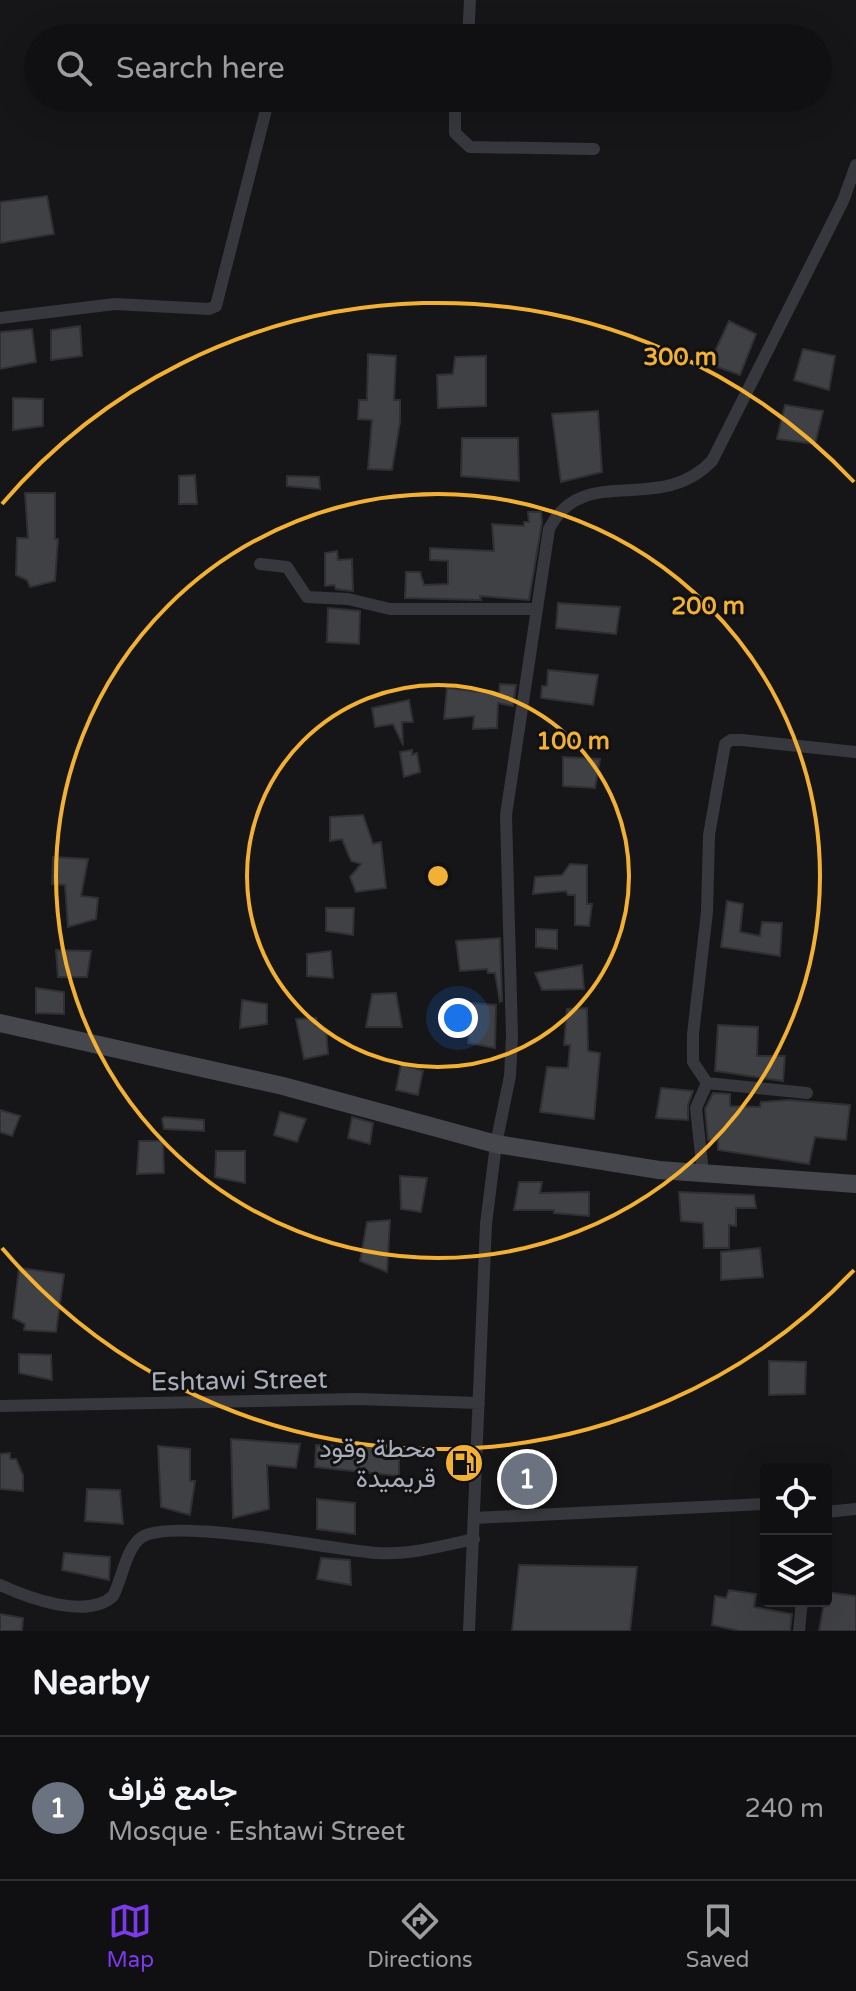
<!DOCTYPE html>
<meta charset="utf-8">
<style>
:root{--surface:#101012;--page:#19191b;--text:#f1f3f6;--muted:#9c9d9f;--line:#303032;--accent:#7c3aed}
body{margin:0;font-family:"Varela Round",Vazirmatn,sans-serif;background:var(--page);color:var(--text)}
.controls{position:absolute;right:24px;bottom:24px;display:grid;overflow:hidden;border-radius:8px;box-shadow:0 8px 32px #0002}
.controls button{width:72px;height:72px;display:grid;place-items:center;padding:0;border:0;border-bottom:2px solid var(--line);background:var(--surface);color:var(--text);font:40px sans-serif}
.you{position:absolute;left:458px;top:1018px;width:28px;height:28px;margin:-20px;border:6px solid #fff;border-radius:50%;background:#1a73e8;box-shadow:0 0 0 12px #1a73e833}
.badge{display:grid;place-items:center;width:52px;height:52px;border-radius:50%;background:var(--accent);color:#fff;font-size:26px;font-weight:700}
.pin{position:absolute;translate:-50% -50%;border:4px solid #fff;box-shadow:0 2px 8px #0006}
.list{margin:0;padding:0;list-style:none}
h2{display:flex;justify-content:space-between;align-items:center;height:104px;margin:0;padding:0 32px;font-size:34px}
h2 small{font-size:26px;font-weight:400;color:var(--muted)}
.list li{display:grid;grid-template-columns:52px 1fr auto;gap:24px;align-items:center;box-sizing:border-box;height:144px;padding:0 32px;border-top:2px solid var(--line)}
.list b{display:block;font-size:30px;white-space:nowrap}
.list p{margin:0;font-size:26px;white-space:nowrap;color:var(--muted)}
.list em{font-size:26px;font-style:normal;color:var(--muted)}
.icon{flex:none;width:44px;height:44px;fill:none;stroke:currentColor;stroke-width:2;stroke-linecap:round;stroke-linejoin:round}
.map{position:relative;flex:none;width:856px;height:1631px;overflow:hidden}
.search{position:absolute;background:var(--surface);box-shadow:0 8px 32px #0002;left:24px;right:24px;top:24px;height:88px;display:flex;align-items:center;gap:20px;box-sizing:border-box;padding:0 28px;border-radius:44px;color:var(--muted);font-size:30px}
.sheet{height:248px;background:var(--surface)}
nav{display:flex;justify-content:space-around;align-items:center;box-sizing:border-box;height:112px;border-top:2px solid var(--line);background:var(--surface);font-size:22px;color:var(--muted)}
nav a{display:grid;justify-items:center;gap:4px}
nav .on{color:var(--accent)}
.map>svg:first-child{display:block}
.building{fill:#404145;stroke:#303034;stroke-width:2}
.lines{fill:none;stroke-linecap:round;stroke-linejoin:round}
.street{stroke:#37383d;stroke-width:12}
.secondary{stroke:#45474d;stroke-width:18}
.ring{fill:none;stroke:#f2b134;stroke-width:4}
.labels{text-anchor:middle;stroke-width:6;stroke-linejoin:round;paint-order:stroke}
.street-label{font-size:26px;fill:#a8adb8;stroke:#111113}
.poi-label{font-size:26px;fill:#a8adb8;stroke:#111113;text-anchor:end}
.centre{fill:#f2b134;stroke:#111113;stroke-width:4}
.ring-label{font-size:24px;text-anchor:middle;font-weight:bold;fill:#f2b134;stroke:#111113;stroke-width:6;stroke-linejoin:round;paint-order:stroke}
</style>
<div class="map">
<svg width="856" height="1631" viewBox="0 0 856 1631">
<rect width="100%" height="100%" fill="#161618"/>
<path class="building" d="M47,196l7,38 -54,9v-41z
M729,321l27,13 -16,41 -31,-11z
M80,326l2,30 -31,4v-30z
M32,329l4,33 -36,7v-37z
M803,349l32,7 -6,34 -35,-10z
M368,354l28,2 -2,44h6v22l-8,48 -24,-1 4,-49 -14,-1 1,-19h8z
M486,356v50l-48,2 -1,-33 16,-1 2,-17z
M13,398l30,1v27l-30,4z
M785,405l38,6 -8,33 -38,-5z
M598,411l4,61 -41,10 -9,-68z
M462,438h56l1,43 -58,-5z
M195,475l2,29h-18v-28z
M287,476l32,1 1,12 -33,-3z
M25,493h30v46h3l-3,42 -25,6 -3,-7 -11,-5 1,-37h11z
M528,512h13l1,10 -13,78 -49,-4 1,4 -76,-2 1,-26h14l4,13 24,-1v-23l-18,-1v-12l64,3 -2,-27 32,2v-4h5z
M337,551l1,9 14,-1 1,32 -17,-2 -2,-4 -9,1v-33z
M558,603l62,4 -4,27 -60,-6z
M328,608l32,3 -1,33 -32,-2z
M548,670l50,5 -5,30 -52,-7 1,-12h5z
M500,684l16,1 -3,21 -15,-3 -1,25 -24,1 1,-13 -30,3 3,-31 52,6z
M409,700l4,22h-11l1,23 -10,-21 -18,3 -3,-19z
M412,750v5l5,-2 3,19 -16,5 -4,-25z
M563,757l37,2 -5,29 -32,-2z
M363,815l10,29 8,-2 5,46 -30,4 -6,-15 11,-13 -10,-3 -9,-22 -12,2v-24z
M53,857l35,2 -7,37 17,2 -2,21 -28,8 -3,-42 -13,-1z
M570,864l17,1v39h5l-3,22 -14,-1v-30h-7l-2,-4 -33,3 2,-17 27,-2z
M727,901l16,3 -3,28 20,4 2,-14 20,1 -2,33 -59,-9z
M326,908h28l-1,27 -27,-4z
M536,929l21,1v19l-21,-2z
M500,938l2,63 -2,1 -5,-29h-7l-1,-4 -27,2 -4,-30z
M56,950l35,1 -4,26h-29z
M331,951l2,27 -26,-2v-22z
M582,965l2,24 -42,1 -7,-17z
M36,988l28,4v22l-28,-1z
M396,993l6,34h-36l6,-33z
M242,1000l25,4v20l-27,4z
M471,1003l25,2 -1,43 -27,-5z
M587,1008l1,43 12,2 -6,66 -54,-7 7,-45 21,1 2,-23h-6l3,-36z
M316,1018v8l10,3 2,25 -24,5 -8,-40z
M718,1025l40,2 -1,29h28l-2,25 -68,-10z
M401,1064l22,7 -5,24 -22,-5z
M661,1088l32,3 -5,14v15l-32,-2z
M713,1093l17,1v12l30,1 1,-5 28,-2 61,5 -4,35 -31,-3 -6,27 -91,-14v-10h-10l-3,-31z
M0,1110l20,6 -8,20 -12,-4z
M280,1112l26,7 -9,23 -23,-7z
M165,1117l39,3v11l-40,-2 -2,-10z
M352,1117l21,6 -3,21 -22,-6z
M139,1141h24l1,32 -27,1z
M216,1151h29v32l-30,-6z
M400,1176l27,2 -6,34 -20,-3z
M519,1182h23l-2,11 49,-1v24l-35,-3v-3h-40z
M679,1192l75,3 2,13h-20v18l-7,-1v23h-25l-1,-25 -22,-2z
M390,1220l-3,52 -27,-11 7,-39z
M760,1248l3,29 -42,3v-28z
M19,1268l45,6 -8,58 -32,-2 1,-6 -12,-6z
M19,1354l32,1 1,25 -33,-7z
M769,1361l37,1 -1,32 -36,1z
M231,1439l69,5 -4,24 -29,-3 2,44 -36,9z
M357,1442l42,7v27l-84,-9 1,-22 41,2z
M158,1446l32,3v32h5l-5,34 -29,-8z
M10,1453v6h6l7,16v16l-23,-2v-35z
M87,1489l33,1 3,34 -38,-3z
M317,1499l38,4v31l-38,-5z
M64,1553l46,4 -1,23 -47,-10z
M321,1558l29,2 1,25 -34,-6z
M519,1565l118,2 -7,64h-118z
M729,1590l27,4 -2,13 38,7 -2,17h-50l-28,-6 3,-29 11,2z
M826,1592l30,4v35h-37z
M0,1614l23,4 -1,13h-22z"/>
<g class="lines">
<path class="street" d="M468,38l2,-38
M455,98v35l15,14 124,2
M0,318l115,-14 94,5 7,-3 53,-208
M260,564l27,3 20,30 41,2 42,10h145
M707,1083l100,10
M703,1173l-7,-65 11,-25 -14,-21v-28l14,-122 2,-77 16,-91 6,-4h11l113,12
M0,1406l358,-7 121,4
M826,1512l30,-3
M474,1518l292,-14
M0,1585c28,13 87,35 113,11 9,-16 13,-49 29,-59 33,-20 191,13 235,16 33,2 65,-7 97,-14
M469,1631l17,-407 10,-80 14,-68 2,-40 -6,-221 43,-286c34,-68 109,-12 163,-68l131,-260 13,-36
M799,1631l3,-30"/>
<path class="secondary" d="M0,1023l283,63 213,58 163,26 197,14"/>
</g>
<g class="ring">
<circle cx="438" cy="876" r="191"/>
<circle cx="438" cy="876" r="382"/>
<path d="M854 1270A573 573 0 0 1 2 1248M2 504A573 573 0 0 1 854 482"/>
</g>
<defs>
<g id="fuel-disc" transform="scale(2)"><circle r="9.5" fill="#f2b134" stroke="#111113"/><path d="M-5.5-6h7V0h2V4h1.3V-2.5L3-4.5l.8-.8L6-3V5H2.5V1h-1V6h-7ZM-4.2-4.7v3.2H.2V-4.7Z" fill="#111"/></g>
</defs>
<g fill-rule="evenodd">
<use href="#fuel-disc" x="464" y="1463"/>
</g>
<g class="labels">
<g class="street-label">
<text transform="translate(239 1380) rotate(-1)" y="9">Eshtawi Street</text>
</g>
<g class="poi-label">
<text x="436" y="1457">محطة وقود<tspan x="436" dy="30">قريميدة</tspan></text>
</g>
</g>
<circle cx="438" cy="876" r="12" class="centre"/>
<g class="ring-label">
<text x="680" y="365">300 m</text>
<text x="708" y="614">200 m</text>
<text x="573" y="749">100 m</text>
</g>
</svg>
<div class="controls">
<button><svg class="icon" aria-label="locate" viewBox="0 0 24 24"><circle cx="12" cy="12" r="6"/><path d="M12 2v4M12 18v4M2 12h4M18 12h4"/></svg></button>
<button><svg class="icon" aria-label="layers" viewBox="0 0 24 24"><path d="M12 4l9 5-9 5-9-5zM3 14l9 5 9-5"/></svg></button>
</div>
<div class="you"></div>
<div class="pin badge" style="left:527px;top:1479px;background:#6b7280">1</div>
<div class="search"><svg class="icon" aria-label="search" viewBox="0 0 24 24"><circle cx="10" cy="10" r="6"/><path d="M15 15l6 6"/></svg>Search here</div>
</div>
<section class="sheet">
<h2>Nearby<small></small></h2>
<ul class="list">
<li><span class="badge" style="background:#6b7280">1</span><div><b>جامع قراف</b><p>Mosque · Eshtawi Street</p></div><em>240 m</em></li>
</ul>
</section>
<nav>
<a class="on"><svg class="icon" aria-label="map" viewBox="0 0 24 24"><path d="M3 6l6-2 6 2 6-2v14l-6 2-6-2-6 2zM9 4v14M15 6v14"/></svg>Map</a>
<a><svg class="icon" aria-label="directions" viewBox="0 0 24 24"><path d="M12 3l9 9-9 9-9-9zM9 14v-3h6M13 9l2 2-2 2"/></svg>Directions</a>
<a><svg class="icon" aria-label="saved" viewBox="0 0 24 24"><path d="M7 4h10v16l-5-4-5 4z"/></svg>Saved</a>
</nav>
